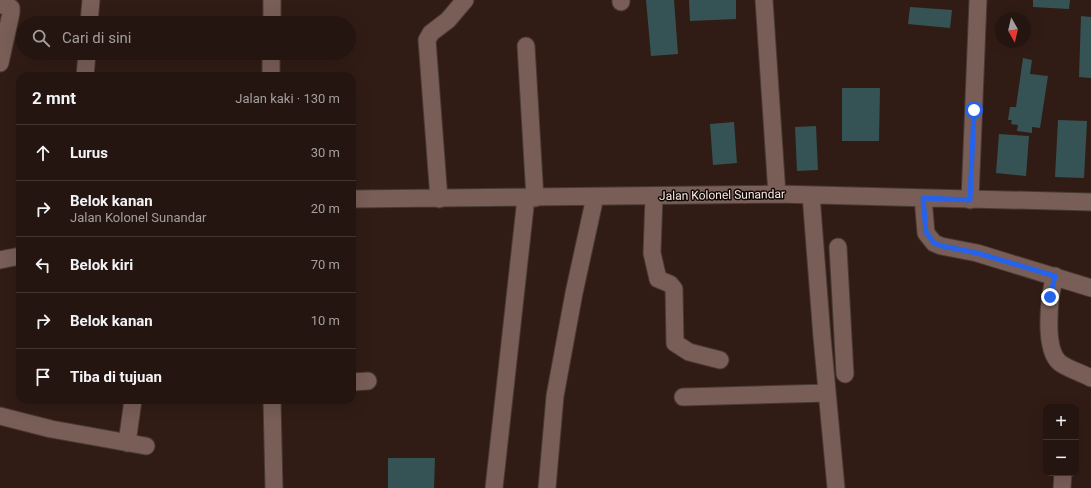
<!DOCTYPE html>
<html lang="id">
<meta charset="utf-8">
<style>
:root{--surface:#251510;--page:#2d1e19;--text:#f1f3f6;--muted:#a39f9f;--line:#423430}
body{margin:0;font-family:Roboto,sans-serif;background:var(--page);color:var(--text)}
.controls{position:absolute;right:12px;bottom:12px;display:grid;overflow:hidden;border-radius:8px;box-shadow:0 4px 16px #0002}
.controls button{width:36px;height:36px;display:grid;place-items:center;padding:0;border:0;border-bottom:1px solid var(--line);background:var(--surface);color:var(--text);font:20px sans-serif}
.compass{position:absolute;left:995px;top:12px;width:36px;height:36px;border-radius:50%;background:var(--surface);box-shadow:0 4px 16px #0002;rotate:172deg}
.stop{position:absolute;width:12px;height:12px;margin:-9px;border:3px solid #2563eb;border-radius:50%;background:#fff}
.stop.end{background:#2563eb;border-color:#fff;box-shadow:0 1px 4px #0008}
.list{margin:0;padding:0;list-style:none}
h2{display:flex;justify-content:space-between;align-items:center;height:52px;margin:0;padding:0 16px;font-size:17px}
h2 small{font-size:13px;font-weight:400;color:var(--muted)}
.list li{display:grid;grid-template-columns:26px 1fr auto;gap:12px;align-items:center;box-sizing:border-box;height:56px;padding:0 16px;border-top:1px solid var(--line)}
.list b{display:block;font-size:15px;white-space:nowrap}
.list p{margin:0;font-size:13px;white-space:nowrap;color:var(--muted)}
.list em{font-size:13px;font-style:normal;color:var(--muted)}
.icon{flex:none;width:22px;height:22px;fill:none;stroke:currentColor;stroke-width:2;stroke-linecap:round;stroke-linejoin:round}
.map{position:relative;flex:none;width:1091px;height:488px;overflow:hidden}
.search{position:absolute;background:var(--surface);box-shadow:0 4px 16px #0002;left:16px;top:16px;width:340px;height:44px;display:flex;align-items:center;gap:10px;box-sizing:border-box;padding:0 14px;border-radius:22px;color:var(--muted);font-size:15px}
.panel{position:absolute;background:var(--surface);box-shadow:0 4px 16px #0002;left:16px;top:72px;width:340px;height:332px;border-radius:12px}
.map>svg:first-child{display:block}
.building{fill:#355354}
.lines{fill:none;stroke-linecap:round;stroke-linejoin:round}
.minor-casing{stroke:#493834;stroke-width:19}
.minor{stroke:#785e57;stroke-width:17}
.route{stroke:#2563eb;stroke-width:5}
.labels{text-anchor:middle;stroke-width:3;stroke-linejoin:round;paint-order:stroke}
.street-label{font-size:12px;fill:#f8e8e4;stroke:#120906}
</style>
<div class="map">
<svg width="1091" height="488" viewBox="0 0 1091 488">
<rect width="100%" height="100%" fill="#311c15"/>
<path class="building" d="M646,0h28l4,54 -27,2z
M689,0h47v19l-46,2z
M1033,0h37l-1,9 -36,-2z
M910,7l42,3 -2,18 -42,-4z
M1081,16l10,1v61l-12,-1z
M1023,58l9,2 -2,14 18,2 -8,52 -8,-1v6l-15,-2 1,-6 -7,-1 1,-4h-4l2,-13h6z
M842,88h38l-1,53h-37z
M1058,120l29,1 -3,57 -29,-1z
M734,122l3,41 -24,2 -3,-41z
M816,126l2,44 -21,1 -2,-44z
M999,134l30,2 -3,40 -30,-3z
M388,458h47l-1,30h-46z"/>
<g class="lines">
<g class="minor-casing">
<path id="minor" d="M621,0v2
M764,0l13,194
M0,5l8,1 3,2v5l-11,50
M89,23l2,-23
M272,23v-23
M526,46l9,152
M85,76l2,-23
M271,76v-23
M811,195l11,142 14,151
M654,196l-2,57 6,26 12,5 4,5 1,54 14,9 31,8
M923,198l3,35 8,10 7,3 36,7 114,35
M352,199l425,-5 314,8
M439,199l-12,-159 4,-7 17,-13 17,-20
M970,200l8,-200
M838,247l7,127
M0,260l20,-4
M1055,276c-6,20 -12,73 5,87 8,6 22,10 31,15
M352,382l16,-1
M683,397l144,-4
M272,400l2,88
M0,416l51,13 95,17
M127,443l6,-43
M494,488l32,-290
M547,488l8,-92 19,-103 21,-96
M1062,488l1,-15"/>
</g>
<use href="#minor" class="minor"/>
</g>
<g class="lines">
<path class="route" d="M974,110l-4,90 -47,-2 3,34 8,11 8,3 35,7 78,23 -5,21"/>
</g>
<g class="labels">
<g class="street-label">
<text transform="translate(722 195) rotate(-1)" y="4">Jalan Kolonel Sunandar</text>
</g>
</g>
</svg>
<div class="controls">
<button>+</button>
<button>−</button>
</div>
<svg class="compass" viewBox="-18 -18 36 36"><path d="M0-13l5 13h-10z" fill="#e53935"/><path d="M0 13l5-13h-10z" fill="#a39f9f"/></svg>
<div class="stop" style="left:974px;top:110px"></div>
<div class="stop end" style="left:1050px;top:297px"></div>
<div class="search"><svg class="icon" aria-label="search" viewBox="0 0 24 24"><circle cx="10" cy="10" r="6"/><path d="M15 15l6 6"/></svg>Cari di sini</div>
<section class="panel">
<h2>2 mnt<small>Jalan kaki · 130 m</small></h2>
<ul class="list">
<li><svg class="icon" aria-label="ahead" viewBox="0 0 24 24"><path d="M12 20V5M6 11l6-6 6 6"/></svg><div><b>Lurus</b></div><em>30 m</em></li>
<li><svg class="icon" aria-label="right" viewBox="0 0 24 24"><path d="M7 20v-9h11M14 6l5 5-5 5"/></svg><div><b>Belok kanan</b><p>Jalan Kolonel Sunandar</p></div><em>20 m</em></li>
<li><svg class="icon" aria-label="left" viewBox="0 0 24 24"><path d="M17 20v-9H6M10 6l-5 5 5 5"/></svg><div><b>Belok kiri</b></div><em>70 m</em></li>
<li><svg class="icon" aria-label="right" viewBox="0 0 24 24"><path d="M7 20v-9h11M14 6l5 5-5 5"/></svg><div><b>Belok kanan</b></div><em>10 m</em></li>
<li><svg class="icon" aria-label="arrive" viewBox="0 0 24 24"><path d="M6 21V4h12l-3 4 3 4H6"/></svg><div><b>Tiba di tujuan</b></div></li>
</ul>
</section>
</div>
